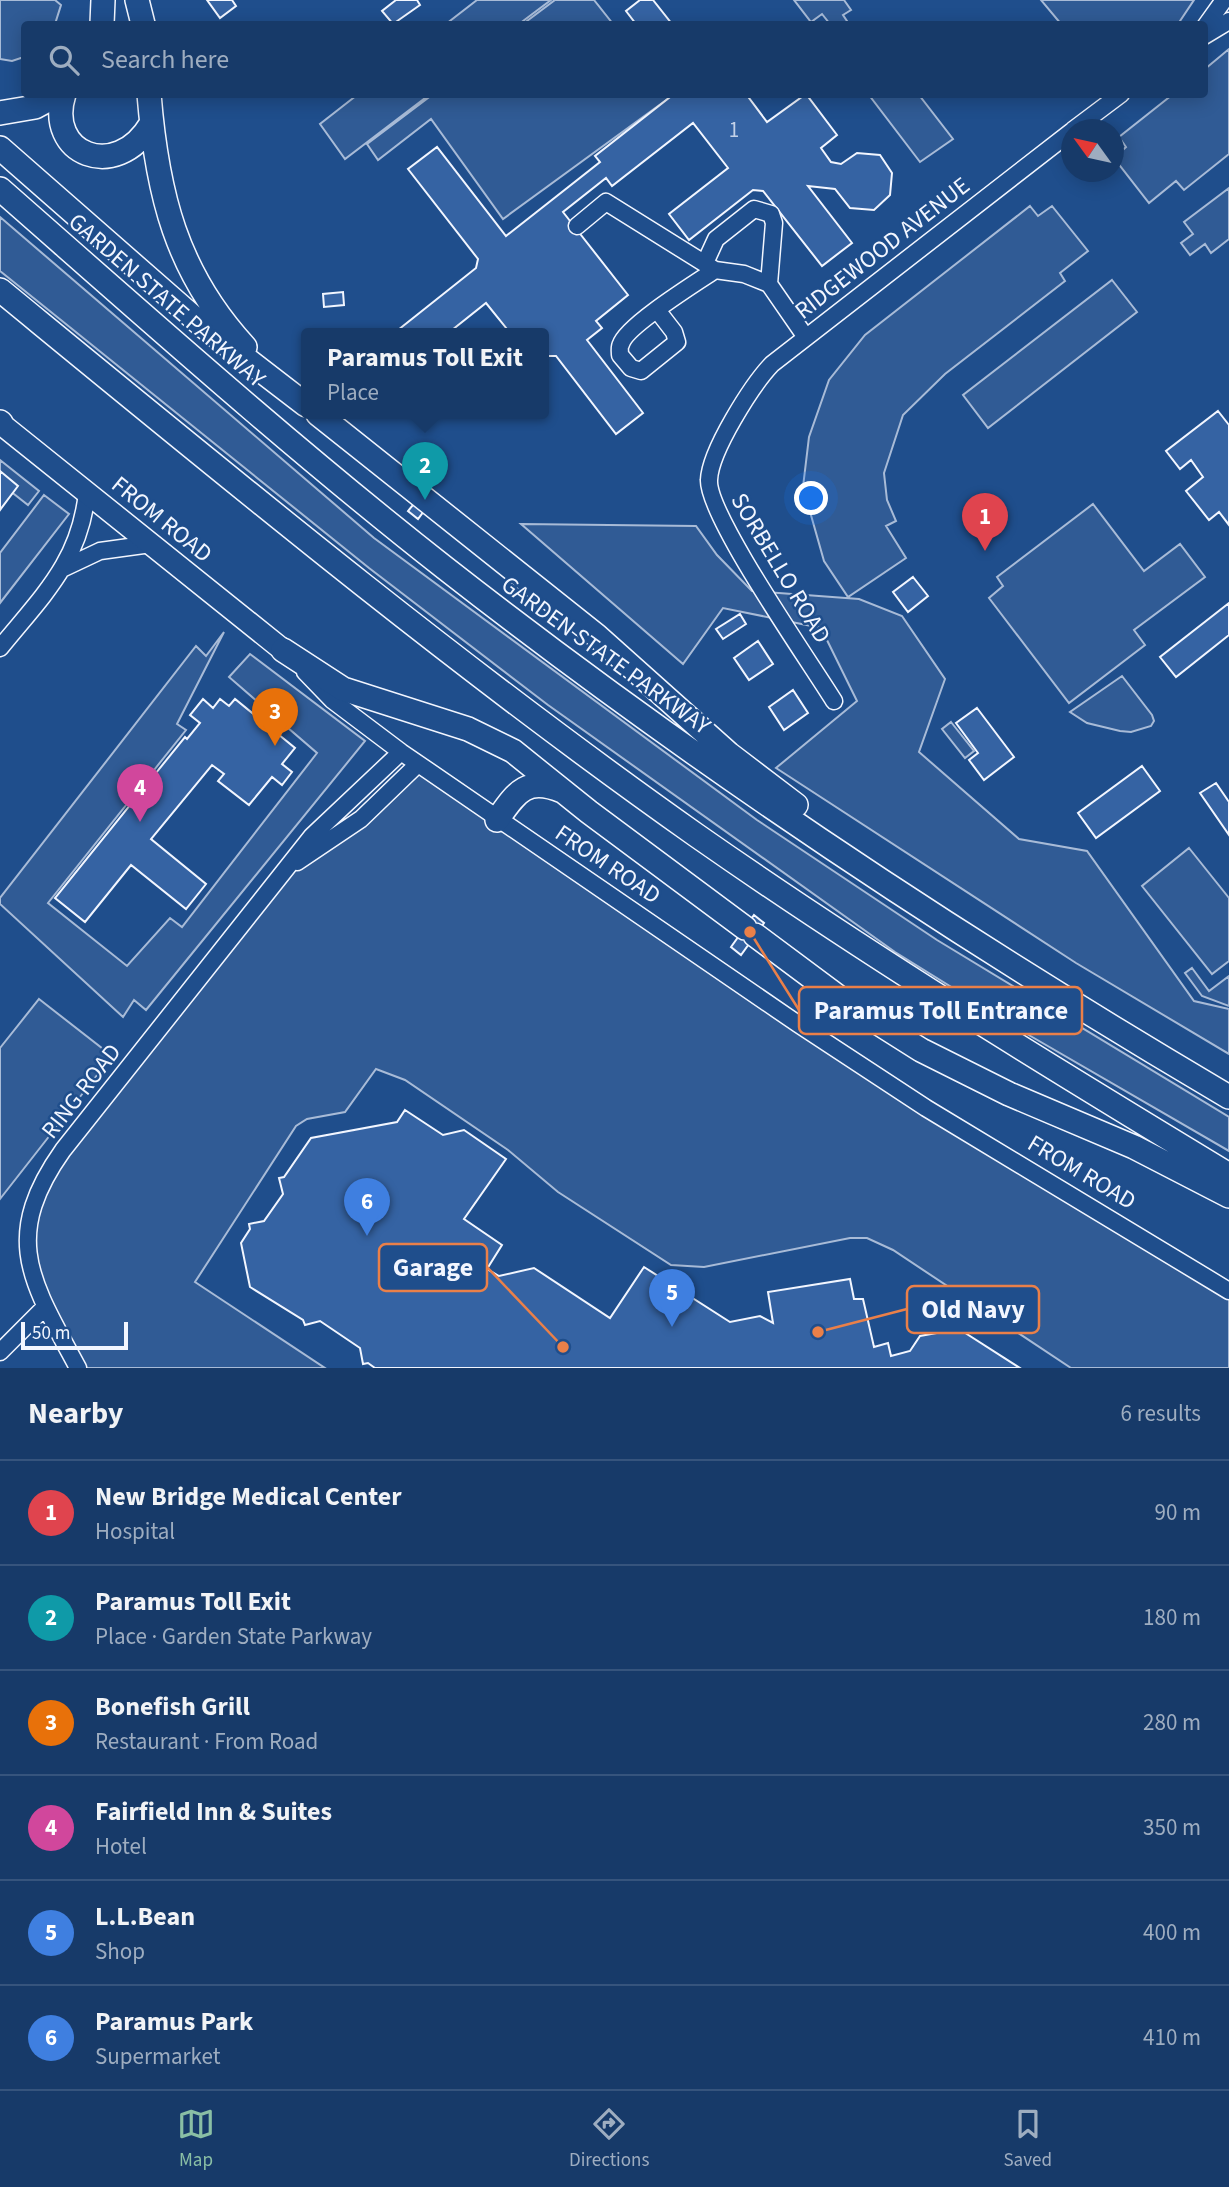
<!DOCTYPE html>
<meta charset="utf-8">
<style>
:root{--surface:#173a69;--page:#244571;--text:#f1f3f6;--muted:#9eadc0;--line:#36547d;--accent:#8abfa5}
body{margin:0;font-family:"Source Sans 3",sans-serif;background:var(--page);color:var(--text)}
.compass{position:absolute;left:1061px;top:119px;width:63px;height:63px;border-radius:50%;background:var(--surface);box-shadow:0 4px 18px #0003;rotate:303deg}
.scale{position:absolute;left:21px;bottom:18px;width:107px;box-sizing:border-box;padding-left:7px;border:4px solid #f2f6ff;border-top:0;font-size:19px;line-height:24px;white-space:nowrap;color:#f2f6ff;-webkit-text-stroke:5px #1f4e8c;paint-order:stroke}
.you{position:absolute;left:812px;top:499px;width:24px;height:24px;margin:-18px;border:5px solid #fff;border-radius:50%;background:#1a73e8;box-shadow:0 0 0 10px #1a73e833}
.badge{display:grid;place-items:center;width:46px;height:46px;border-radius:50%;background:var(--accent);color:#fff;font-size:23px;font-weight:700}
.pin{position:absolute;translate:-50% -58px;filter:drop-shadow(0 2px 4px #0008)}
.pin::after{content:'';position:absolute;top:37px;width:24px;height:21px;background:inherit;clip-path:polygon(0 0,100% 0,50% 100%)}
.popup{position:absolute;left:301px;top:328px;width:248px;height:91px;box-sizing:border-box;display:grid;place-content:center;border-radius:7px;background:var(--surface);filter:drop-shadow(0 2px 5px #0005);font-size:23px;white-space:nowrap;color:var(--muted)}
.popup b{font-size:26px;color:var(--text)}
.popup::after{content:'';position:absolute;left:50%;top:100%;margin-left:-14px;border:14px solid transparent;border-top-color:var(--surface)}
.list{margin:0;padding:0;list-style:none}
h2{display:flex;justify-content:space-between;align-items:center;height:91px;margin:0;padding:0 28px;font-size:30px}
h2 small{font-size:23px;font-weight:400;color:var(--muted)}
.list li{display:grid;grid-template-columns:46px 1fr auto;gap:21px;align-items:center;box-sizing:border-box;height:105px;padding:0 28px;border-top:2px solid var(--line)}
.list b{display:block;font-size:26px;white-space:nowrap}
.list p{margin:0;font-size:23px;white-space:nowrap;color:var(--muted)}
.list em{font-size:23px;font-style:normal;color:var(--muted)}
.icon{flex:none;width:38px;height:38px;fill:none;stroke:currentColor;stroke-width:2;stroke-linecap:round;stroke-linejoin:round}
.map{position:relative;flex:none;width:1229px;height:1368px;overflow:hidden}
.search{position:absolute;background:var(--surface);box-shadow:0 4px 18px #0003;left:21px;right:21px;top:21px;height:77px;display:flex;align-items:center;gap:18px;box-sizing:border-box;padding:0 24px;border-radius:7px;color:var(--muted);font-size:26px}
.sheet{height:721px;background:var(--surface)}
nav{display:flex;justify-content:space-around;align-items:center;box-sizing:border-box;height:98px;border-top:2px solid var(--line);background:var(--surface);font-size:19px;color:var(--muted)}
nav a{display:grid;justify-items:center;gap:4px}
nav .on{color:var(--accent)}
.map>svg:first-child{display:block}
.built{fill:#305b95;stroke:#a8bbd7;stroke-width:2}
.building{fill:#3563a3;stroke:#f2f6ff;stroke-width:2}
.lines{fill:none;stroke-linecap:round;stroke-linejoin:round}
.minor-casing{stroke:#f2f6ff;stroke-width:19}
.major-casing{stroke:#f2f6ff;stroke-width:24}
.highway-casing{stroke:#f2f6ff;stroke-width:26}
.minor{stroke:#1f4e8c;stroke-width:16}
.major{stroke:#1f4e8c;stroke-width:21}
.highway{stroke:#1f4e8c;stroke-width:23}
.labels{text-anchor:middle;stroke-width:5;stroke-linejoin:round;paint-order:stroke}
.number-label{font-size:21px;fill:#c3d1e8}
.street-label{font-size:24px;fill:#f2f6ff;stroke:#1f4e8c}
.leader{fill:none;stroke:#ea8049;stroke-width:2.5}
.callout-dot{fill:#ea8049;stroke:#1f4e8c;stroke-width:2.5}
.callout{fill:#1f4e8c;stroke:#ea8049;stroke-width:2.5}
.callout-label{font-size:26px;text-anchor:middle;font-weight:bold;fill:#f2f6ff}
</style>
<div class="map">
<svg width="1229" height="1368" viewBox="0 0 1229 1368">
<rect width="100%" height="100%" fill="#1f4e8c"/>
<path class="built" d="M0,0h55l6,5 -6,19h-31v33l-12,4 -12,-2z
M477,0h74l-32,24h-73z
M555,0h39l19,24h-90z
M794,0h50l7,10 -8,5 6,9h-19l-8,-10 -11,8z
M1041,0h153l-16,24h-117z
M1229,49v105l-45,36 -8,-9 -27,22 -35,-45 12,-11 -7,-10 53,-42 32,-1 1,-25z
M667,94l2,4 -166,121 -72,-100 -53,41 -11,-16 65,-49z
M357,95v-1l72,1 -84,64 -25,-35z
M869,95h50l34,44 -33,23z
M1229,188v51l-18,14 -6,-9 -15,11 -9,-12 12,-9 -9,-12z
M1030,206l8,10 14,-10 36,45 -28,22 5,8 -120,93 -42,41 -19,58 3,27 9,21 -10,5 20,32 -58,39 -24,-36 -21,-74 6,-50 20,-57 36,-45z
M0,217l374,321 383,282 180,120 292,177v34l-202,-117 -132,-82 -347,-247 -179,-137 -369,-297z
M1112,280l25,32 -149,116 -25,-33z
M0,460l39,31 -11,14 -28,-22z
M44,495l25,19 -69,89v-50z
M1093,504l51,67 36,-27 25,33 -71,53 11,15 -76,58 -80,-105 14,-12 -6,-9z
M521,524l175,2 21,29 35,36 107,8 43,17 43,63 -26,73 100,87 68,12 107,150 35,8v45l-153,-91 -300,-195 81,-67 -36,-73 -98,-20 -40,56z
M224,632l-47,92 9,6 -138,173 79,63 43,-48 12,9 135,-174 -88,-76 21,-23 115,87 -219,269 -12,-10 -11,17 -123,-113v-6l196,-252 10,10z
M1122,676l30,39 2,6 -3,5 -20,6 -11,-1 -33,-8 -17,-11z
M951,722l23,29 -9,7 -23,-29z
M418,764l380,260 431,267v77h-158l-178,-118 -26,-12h-17l-146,29 -33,-2 -113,-73 -50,-42 -103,-70 -29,-11 -31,43 -38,7 -11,7 -101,156 130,86h-247l-43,-82 -5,-83 254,-332z
M1189,848l40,50v63l-17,13 -70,-88z
M1192,968l17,23 20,-15v30l-27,-10 -17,-23z
M39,999l73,57 -112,143v-151z"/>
<path class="building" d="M207,0h25l4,6 -16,12z
M396,0h21l3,5 -27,19 -11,-13z
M640,0h13l19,24h-36l-10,-13z
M674,94h72l21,28 39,-28 31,41 -16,13 10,14 10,2 16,-11 23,2 12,18 -2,22 -16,15 -24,-2 -15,-19 -27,-3 44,57 -30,23 -59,-75 -10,-1 -64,50 -20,-26 59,-46 -35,-45 -81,63 -6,-8 -43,34 65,83 -32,26 6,7 -15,12 56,73 -27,21 -60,-78h-12v-22h-33l-25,-31 -39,31h-54l83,-66 2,-9 -70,-90 29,-22 69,89 94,-74 -5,-6z
M343,292l1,13 -20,2 -1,-13z
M1218,411l11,14v100l-10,-13 -10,8 -23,-29 17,-14 -12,-17 -11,9 -14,-18z
M0,471l18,15 -18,24z
M427,488l9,7 -18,24 -10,-8z
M913,577l15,19 -20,16 -15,-20z
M1229,603v32l-53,42 -16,-20z
M740,614l6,10 -23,15 -7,-10z
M758,641l15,23 -24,16 -15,-22z
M793,690l15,23 -24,17 -15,-23z
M203,699l10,9 7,-9 9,7 6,-7 60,49 -13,16 10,8 -10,13 -10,-8 -23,28 -31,-24 6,-7 -12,-9 -61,74 55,45 -20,25 -55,-44 -46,57 -30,-24 130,-161 2,2 13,-16 -10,-8z
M977,708l37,49 -30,23 -15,-20 9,-7 -22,-30z
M1142,766l18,25 -64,47 -18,-25z
M1216,783l13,19v33l-29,-42z
M754,915l10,8 -23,32 -10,-8z
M405,1110l38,25 21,-5 42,29 -42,60 38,26 -15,24 12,7 35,-8 76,50 34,-51 86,55 30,-6 13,7 -5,-31 82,-13 4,20h9l11,48 14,-4 3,13 19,-5 10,-15 39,-7 61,39h-645l-7,-5 -5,1 -3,-16 -40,-27 -15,4 -2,-5 -53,-33 -9,-44 9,-14 -1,-5 15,-3 19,-27 -4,-16 5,-1 27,-39 86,-16z"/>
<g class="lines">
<g class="minor-casing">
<path id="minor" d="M1204,28l20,-28
M1204,36l25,-15
M1073,130l48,-36
M577,226l29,-24 109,68 29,4 25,10 36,52
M705,263l11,-24 38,-30 17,5 3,9 -5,61
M657,310l17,22 3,10 -36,29 -10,-3 -11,-13c0,-4 -1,-8 1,-11 5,-18 76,-62 94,-74
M64,568l36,-17 51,-7
M0,648c42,-52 80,-86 87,-156
M305,672l27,28 69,52 397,272 128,84 303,183
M834,701c-24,-39 -127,-186 -125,-221 1,-29 43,-95 63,-116l300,-233
M297,862l64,-43 57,-55
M0,1352l45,-45
M78,1368c-46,-86 -78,-129 -15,-218l249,-314 89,-84"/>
</g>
<g class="major-casing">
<path id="major" d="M0,423l283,227"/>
</g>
<g class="highway-casing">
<path id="highway" d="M137,0l6,24
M102,24l1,-24
M64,94c-19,60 52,89 87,30
M149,94c8,99 27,178 96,253
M0,113l35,-6 24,-13
M0,148l202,177 104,80
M0,189c147,129 292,259 445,379 249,195 512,369 784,529
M0,290c228,187 455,375 696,545 173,121 353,231 533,340
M318,414l279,222 132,118 67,51
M0,422l1,1
M283,650l60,39 125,40 45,22 76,61 156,116
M497,820c19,-27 29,-44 65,-29
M755,935l90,67 76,48 88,44 125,53 95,49"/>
</g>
<use href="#minor" class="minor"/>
<use href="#major" class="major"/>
<use href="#highway" class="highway"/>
</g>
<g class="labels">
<g class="number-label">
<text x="734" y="137">1</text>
</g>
<g class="street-label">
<text transform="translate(882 248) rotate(-38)" y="8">RIDGEWOOD AVENUE</text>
<text transform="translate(167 300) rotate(41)" y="8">GARDEN STATE PARKWAY</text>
<text transform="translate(162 519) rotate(39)" y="8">FROM ROAD</text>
<text transform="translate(781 568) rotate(59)" y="8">SORBELLO ROAD</text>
<text transform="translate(606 655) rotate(36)" y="8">GARDEN STATE PARKWAY</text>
<text transform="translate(608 864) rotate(34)" y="8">FROM ROAD</text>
<text transform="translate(81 1091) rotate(-52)" y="8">RING ROAD</text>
<text transform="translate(1082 1172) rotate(31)" y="8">FROM ROAD</text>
</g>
</g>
<path class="leader" d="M750 932L799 1010M563 1347L487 1267M818 1332L907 1309"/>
<g class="callout-dot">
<circle cx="750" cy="932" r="7"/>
<circle cx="563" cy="1347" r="7"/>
<circle cx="818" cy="1332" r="7"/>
</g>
<g class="callout">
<rect x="799" y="987" width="283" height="47" rx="7"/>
<rect x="379" y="1244" width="108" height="47" rx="7"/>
<rect x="907" y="1286" width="132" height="47" rx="7"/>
</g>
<g class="callout-label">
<text x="941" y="1019">Paramus Toll Entrance</text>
<text x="433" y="1276">Garage</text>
<text x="973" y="1318">Old Navy</text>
</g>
</svg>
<svg class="compass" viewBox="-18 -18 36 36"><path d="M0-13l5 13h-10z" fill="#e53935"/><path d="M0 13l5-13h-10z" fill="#9eadc0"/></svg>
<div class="scale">50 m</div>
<div class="you"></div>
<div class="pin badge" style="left:985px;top:551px;background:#e0444e">1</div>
<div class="pin badge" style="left:425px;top:500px;background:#0f9aa8">2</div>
<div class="popup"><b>Paramus Toll Exit</b>Place</div>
<div class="pin badge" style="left:275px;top:746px;background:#e8710a">3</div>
<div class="pin badge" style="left:140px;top:822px;background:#d1479c">4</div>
<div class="pin badge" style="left:672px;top:1327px;background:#3f7fe0">5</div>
<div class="pin badge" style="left:367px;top:1236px;background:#3f7fe0">6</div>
<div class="search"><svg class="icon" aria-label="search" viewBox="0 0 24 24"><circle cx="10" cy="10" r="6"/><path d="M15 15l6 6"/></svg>Search here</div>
</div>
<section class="sheet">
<h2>Nearby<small>6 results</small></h2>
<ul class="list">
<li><span class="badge" style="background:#e0444e">1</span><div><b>New Bridge Medical Center</b><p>Hospital</p></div><em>90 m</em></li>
<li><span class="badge" style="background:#0f9aa8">2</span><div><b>Paramus Toll Exit</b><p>Place · Garden State Parkway</p></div><em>180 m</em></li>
<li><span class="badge" style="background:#e8710a">3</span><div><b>Bonefish Grill</b><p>Restaurant · From Road</p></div><em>280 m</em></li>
<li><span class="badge" style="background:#d1479c">4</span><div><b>Fairfield Inn &amp; Suites</b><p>Hotel</p></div><em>350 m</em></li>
<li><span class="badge" style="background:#3f7fe0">5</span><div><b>L.L.Bean</b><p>Shop</p></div><em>400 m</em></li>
<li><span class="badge" style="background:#3f7fe0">6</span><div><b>Paramus Park</b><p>Supermarket</p></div><em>410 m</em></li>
</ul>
</section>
<nav>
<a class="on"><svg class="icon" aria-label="map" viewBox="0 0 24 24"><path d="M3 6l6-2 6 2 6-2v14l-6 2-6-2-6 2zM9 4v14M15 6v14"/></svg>Map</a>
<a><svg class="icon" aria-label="directions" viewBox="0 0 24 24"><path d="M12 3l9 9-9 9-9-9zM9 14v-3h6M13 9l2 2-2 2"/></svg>Directions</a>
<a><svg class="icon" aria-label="saved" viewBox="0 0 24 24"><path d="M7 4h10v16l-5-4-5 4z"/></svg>Saved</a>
</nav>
